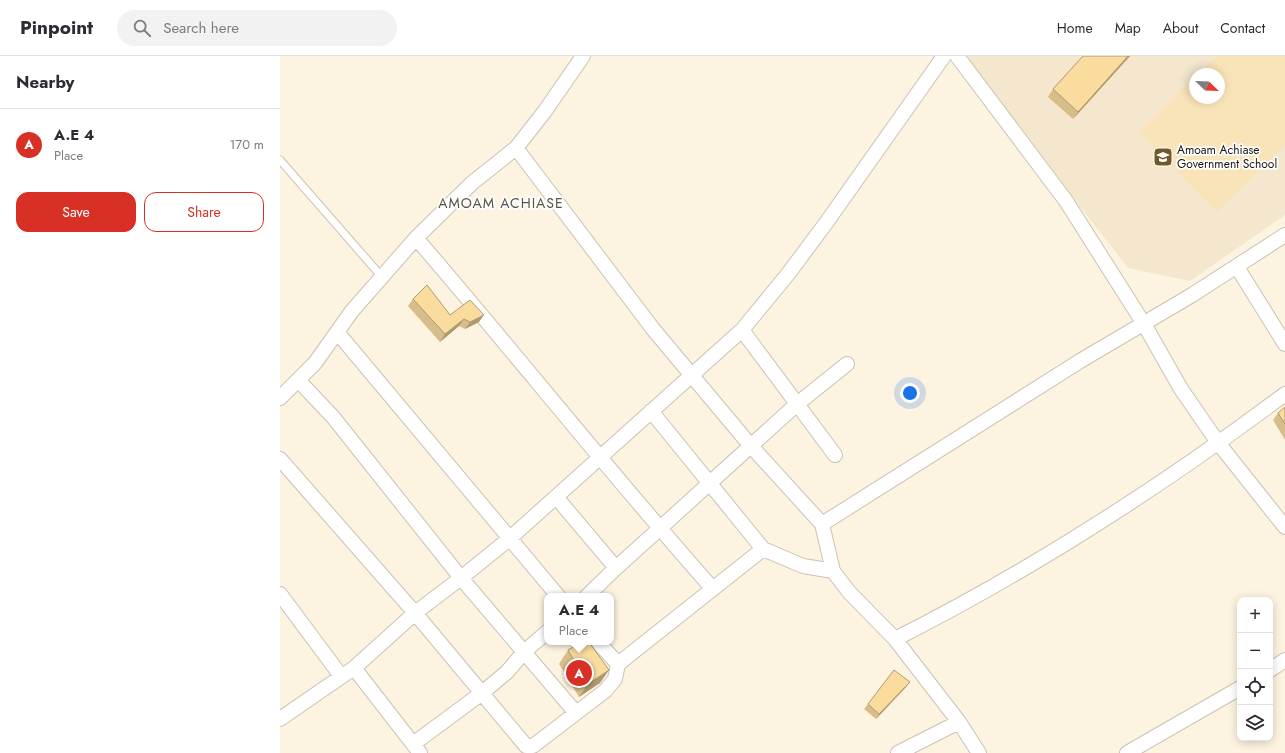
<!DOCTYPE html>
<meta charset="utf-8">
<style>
:root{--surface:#fff;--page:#f2f2f3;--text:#2b2b33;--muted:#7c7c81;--line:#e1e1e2;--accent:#d93025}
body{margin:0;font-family:Jost,sans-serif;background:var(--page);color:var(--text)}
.controls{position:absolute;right:12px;bottom:12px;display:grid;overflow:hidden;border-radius:8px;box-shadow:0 2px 10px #0003}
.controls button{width:36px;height:36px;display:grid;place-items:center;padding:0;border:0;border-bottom:1px solid var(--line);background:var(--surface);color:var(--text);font:20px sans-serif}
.compass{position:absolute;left:909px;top:12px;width:36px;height:36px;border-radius:50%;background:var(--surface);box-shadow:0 2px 10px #0003;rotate:113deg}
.you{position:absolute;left:630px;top:337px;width:14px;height:14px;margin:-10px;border:3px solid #fff;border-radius:50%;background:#1a73e8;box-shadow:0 0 0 6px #1a73e833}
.badge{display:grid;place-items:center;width:26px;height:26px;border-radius:50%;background:var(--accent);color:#fff;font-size:13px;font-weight:700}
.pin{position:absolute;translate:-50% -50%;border:2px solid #fff;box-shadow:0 1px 4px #0006}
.popup{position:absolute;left:264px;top:537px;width:70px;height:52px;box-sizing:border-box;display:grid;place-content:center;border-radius:8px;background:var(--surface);filter:drop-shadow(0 1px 3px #0005);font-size:13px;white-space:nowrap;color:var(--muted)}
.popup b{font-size:15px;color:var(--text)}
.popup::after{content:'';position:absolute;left:50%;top:100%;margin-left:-8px;border:8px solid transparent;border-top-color:var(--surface)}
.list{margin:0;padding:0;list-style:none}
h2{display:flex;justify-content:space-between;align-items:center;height:52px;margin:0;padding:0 16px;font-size:17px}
h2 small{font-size:13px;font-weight:400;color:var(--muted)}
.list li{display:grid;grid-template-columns:26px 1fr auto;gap:12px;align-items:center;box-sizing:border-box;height:72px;padding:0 16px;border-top:1px solid var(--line)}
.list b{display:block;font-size:15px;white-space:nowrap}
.list p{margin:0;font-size:13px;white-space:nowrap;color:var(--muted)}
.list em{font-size:13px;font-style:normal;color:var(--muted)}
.actions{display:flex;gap:8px;padding:12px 16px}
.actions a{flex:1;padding:9px 0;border:1px solid var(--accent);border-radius:12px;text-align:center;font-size:14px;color:var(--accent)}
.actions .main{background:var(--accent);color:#fff}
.icon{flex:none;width:22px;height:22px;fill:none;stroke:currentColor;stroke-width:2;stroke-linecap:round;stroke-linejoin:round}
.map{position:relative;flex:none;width:1005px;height:697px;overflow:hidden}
header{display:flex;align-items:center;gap:24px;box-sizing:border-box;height:56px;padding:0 20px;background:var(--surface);border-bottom:1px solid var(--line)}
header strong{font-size:19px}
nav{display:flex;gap:22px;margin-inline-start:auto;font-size:14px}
.search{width:280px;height:36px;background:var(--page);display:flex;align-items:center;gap:10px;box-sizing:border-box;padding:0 14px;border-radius:22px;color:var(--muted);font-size:15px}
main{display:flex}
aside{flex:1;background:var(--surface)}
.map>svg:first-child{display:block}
.built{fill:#f4e7ce;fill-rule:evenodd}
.green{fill:#f9e3b8}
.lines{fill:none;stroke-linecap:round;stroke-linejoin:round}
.lane-casing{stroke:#cbc2b1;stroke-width:9}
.street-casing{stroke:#cbc2b1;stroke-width:16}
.lane{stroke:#fff;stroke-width:7}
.street{stroke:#fff;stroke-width:14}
.wall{fill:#d7bd89}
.shaded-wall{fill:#af9a6f}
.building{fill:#fadc9f;stroke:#af9a6f}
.labels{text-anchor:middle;stroke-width:3.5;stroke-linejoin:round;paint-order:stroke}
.poi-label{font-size:12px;fill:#19160f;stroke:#fff;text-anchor:start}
.quarter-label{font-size:14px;letter-spacing:1px;fill:#5a5343;stroke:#fff}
</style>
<header>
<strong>Pinpoint</strong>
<div class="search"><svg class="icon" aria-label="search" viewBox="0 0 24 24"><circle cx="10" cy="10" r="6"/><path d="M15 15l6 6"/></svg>Search here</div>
<nav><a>Home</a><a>Map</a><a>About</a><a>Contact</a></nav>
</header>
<main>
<aside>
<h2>Nearby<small></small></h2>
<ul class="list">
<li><span class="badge">A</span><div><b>A.E 4</b><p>Place</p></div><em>170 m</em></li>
</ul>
<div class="actions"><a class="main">Save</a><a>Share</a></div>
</aside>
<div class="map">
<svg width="1005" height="697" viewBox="0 0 1005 697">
<rect width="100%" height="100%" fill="#fcf3e1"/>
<path class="built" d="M685,0h320v159l-95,66 -62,-13 -164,-210zM915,18h24v24h-24z"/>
<path class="green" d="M937,0h68v89l-68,67 -78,-80 56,-55v21h24v-24h-21z"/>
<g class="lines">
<g class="lane-casing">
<path id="lane" d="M0,104l102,117"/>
</g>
<g class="street-casing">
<path id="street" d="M677,0l109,145 78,123 37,65 38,55 66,83
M236,92l137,181 97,116 72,79 11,47 16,21 46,47 64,83 20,31
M136,182c100,116 195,236 296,350
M957,211l48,77
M462,274l93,125
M57,276l221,264
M18,324l35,37 128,161 115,135
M0,342l35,-35 37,-52 64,-73 56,-55 44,-35 29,-37 38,-55
M371,355l112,138
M0,403l135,154 111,133h7l72,-55 10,-12 3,-15 145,-115 40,17 30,5
M276,441l60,71
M542,468l258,-163 112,-66 93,-60
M0,538l61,82
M307,540l29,-28 181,-164 50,-40
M615,583c137,-69 267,-153 390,-245
M318,586l20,22
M74,612l66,85
M990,614l15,-10
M0,663l74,-51 61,-55 46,-35 48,-39 233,-209 46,-56 38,-51 118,-167
M133,688l69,-51 25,-21 17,-20 23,-20
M618,697l61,-31
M847,697l113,-65"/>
</g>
<use href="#lane" class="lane"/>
<use href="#street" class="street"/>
</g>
<path class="wall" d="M850,0l-57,63 -25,-22 5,-8z
M133,243l37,16 29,7 -14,7 -6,-3 -19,16 -32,-36z
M1005,351v33l-12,-20 5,-7z
M288,594l32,33 -21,14 -20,-33z
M626,631l-30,32 -12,-10 4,-5z"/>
<path class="shaded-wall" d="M848,0h2l-57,63 5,-7z
M204,259l-5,7 -14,7 5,-7z
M184,263l-5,7 -19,16 5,-8z
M329,614l-9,13 -21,14 9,-13z
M630,626l-4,5 -30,32 3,-5z"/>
<path class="building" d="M803,0h45l-50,56 -25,-23z
M147,229l23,30 20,-15 14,15 -14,7 -6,-3 -19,15 -32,-35z
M1005,351v17l-7,-11z
M302,586h7l20,28 -21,14 -20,-34z
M614,614l16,12 -31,32 -11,-10z"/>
<defs>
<g id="school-square" transform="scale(1)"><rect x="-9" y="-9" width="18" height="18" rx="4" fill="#705929" stroke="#fff"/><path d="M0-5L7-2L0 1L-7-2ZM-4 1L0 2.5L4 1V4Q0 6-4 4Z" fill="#fff"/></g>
</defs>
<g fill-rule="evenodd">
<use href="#school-square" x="883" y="101"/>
</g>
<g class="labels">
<g class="poi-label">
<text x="897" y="98">Amoam Achiase<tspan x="897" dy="14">Government School</tspan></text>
</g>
<g class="quarter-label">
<text x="221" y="152">AMOAM ACHIASE</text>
</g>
</g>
</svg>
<div class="controls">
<button>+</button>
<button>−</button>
<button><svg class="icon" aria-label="locate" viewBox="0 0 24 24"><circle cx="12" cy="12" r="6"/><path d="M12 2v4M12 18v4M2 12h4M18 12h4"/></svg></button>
<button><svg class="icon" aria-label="layers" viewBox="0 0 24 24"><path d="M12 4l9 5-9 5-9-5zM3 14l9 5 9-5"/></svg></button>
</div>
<svg class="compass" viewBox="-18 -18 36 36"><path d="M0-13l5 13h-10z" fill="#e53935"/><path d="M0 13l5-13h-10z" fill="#7c7c81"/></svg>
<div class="you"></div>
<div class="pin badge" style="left:299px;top:617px">A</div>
<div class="popup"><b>A.E 4</b>Place</div>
</div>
</main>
